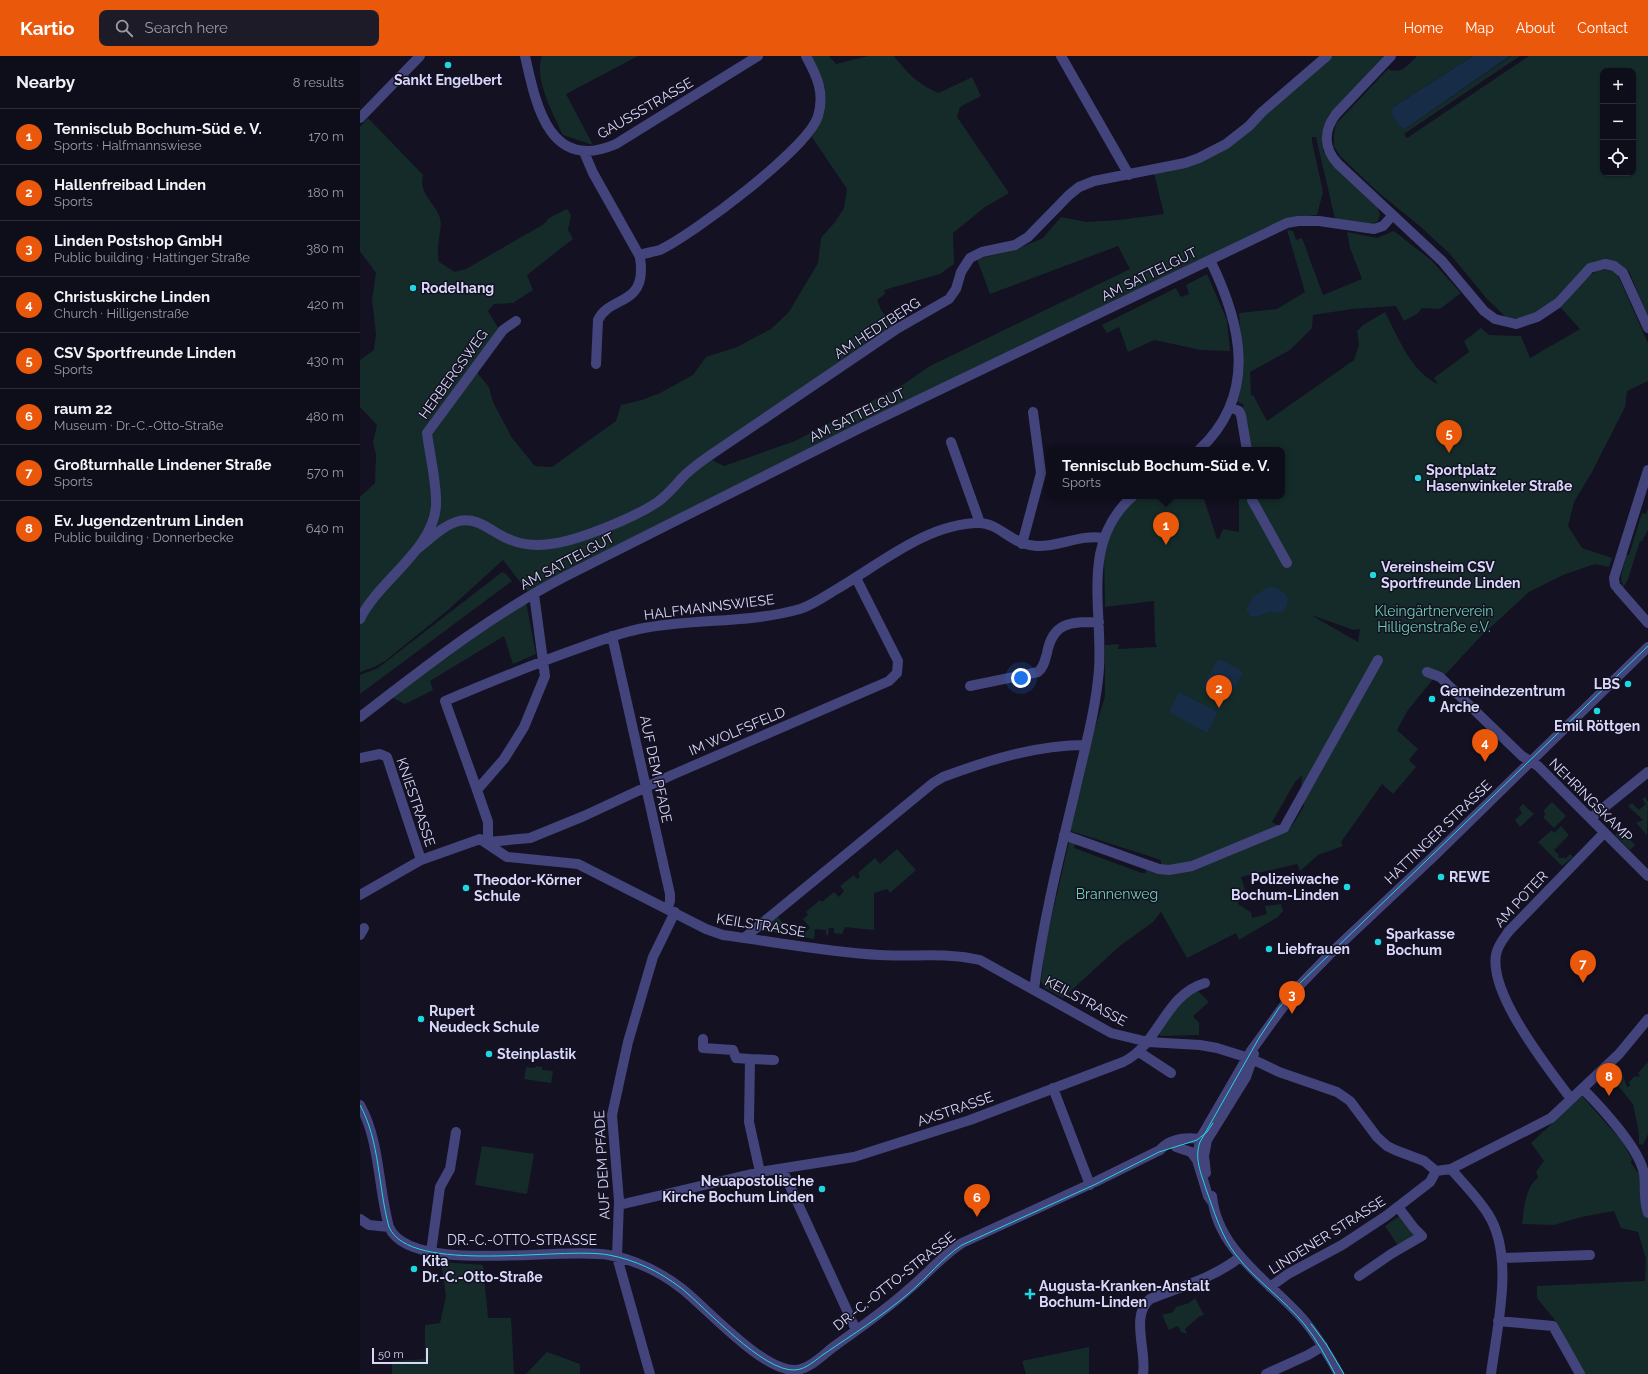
<!DOCTYPE html>
<meta charset="utf-8">
<style>
:root{--surface:#0e0d1a;--page:#1c1b27;--text:#f1f3f6;--muted:#9b9ca2;--line:#2e2d39;--accent:#ea580c}
body{margin:0;font-family:Raleway,sans-serif;background:var(--page);color:var(--text)}
.controls{position:absolute;right:12px;top:12px;display:grid;overflow:hidden;border-radius:8px;box-shadow:0 1px 3px #0004}
.controls button{width:36px;height:36px;display:grid;place-items:center;padding:0;border:0;border-bottom:1px solid var(--line);background:var(--surface);color:var(--text);font:20px sans-serif}
.scale{position:absolute;left:12px;bottom:10px;width:56px;box-sizing:border-box;padding-left:4px;border:2px solid #d9d8fa;border-top:0;font-size:11px;line-height:14px;white-space:nowrap;color:#d9d8fa;-webkit-text-stroke:3px #131122;paint-order:stroke}
.you{position:absolute;left:661px;top:622px;width:14px;height:14px;margin:-10px;border:3px solid #fff;border-radius:50%;background:#1a73e8;box-shadow:0 0 0 6px #1a73e833}
.badge{display:grid;place-items:center;width:26px;height:26px;border-radius:50%;background:var(--accent);color:#fff;font-size:13px;font-weight:700}
.pin{position:absolute;translate:-50% -33px;filter:drop-shadow(0 1px 2px #0008)}
.pin::after{content:'';position:absolute;top:21px;width:14px;height:12px;background:inherit;clip-path:polygon(0 0,100% 0,50% 100%)}
.popup{position:absolute;left:687px;top:391px;width:238px;height:52px;box-sizing:border-box;display:grid;place-content:center;border-radius:8px;background:var(--surface);filter:drop-shadow(0 1px 3px #0005);font-size:13px;white-space:nowrap;color:var(--muted)}
.popup b{font-size:15px;color:var(--text)}
.popup::after{content:'';position:absolute;left:50%;top:100%;margin-left:-8px;border:8px solid transparent;border-top-color:var(--surface)}
.list{margin:0;padding:0;list-style:none}
h2{display:flex;justify-content:space-between;align-items:center;height:52px;margin:0;padding:0 16px;font-size:17px}
h2 small{font-size:13px;font-weight:400;color:var(--muted)}
.list li{display:grid;grid-template-columns:26px 1fr auto;gap:12px;align-items:center;box-sizing:border-box;height:56px;padding:0 16px;border-top:1px solid var(--line)}
.list b{display:block;font-size:15px;white-space:nowrap}
.list p{margin:0;font-size:13px;white-space:nowrap;color:var(--muted)}
.list em{font-size:13px;font-style:normal;color:var(--muted)}
.icon{flex:none;width:22px;height:22px;fill:none;stroke:currentColor;stroke-width:2;stroke-linecap:round;stroke-linejoin:round}
.map{position:relative;flex:none;width:1288px;height:1318px;overflow:hidden}
header{display:flex;align-items:center;gap:24px;box-sizing:border-box;height:56px;padding:0 20px;background:var(--accent);color:#fff}
header strong{font-size:19px}
nav{display:flex;gap:22px;margin-inline-start:auto;font-size:14px}
.search{width:280px;height:36px;background:var(--page);display:flex;align-items:center;gap:10px;box-sizing:border-box;padding:0 14px;border-radius:8px;color:var(--muted);font-size:15px}
main{display:flex}
aside{flex:1;background:var(--surface)}
.map>svg:first-child{display:block}
.green{fill:#152b29;fill-rule:evenodd}
.water{fill:#172c46}
.lines{fill:none;stroke-linecap:round;stroke-linejoin:round}
.minor{stroke:#42447b;stroke-width:10}
.tram{stroke:#1fd7de;stroke-width:1}
.poi-dot{fill:#1fd7de;stroke:#131122;stroke-width:1.5}
.labels{text-anchor:middle;stroke-width:3;stroke-linejoin:round;paint-order:stroke}
.poi-label{font-size:14px;font-weight:bold;fill:#d9d8fa;stroke:#131122;text-anchor:start}
.street-label{font-size:14px;fill:#d9d8fa;stroke:#131122}
.park-label{font-size:14px;fill:#6dd0b1;stroke:#131122}
</style>
<header>
<strong>Kartio</strong>
<div class="search"><svg class="icon" aria-label="search" viewBox="0 0 24 24"><circle cx="10" cy="10" r="6"/><path d="M15 15l6 6"/></svg>Search here</div>
<nav><a>Home</a><a>Map</a><a>About</a><a>Contact</a></nav>
</header>
<main>
<aside>
<h2>Nearby<small>8 results</small></h2>
<ul class="list">
<li><span class="badge">1</span><div><b>Tennisclub Bochum-Süd e. V.</b><p>Sports · Halfmannswiese</p></div><em>170 m</em></li>
<li><span class="badge">2</span><div><b>Hallenfreibad Linden</b><p>Sports</p></div><em>180 m</em></li>
<li><span class="badge">3</span><div><b>Linden Postshop GmbH</b><p>Public building · Hattinger Straße</p></div><em>380 m</em></li>
<li><span class="badge">4</span><div><b>Christuskirche Linden</b><p>Church · Hilligenstraße</p></div><em>420 m</em></li>
<li><span class="badge">5</span><div><b>CSV Sportfreunde Linden</b><p>Sports</p></div><em>430 m</em></li>
<li><span class="badge">6</span><div><b>raum 22</b><p>Museum · Dr.-C.-Otto-Straße</p></div><em>480 m</em></li>
<li><span class="badge">7</span><div><b>Großturnhalle Lindener Straße</b><p>Sports</p></div><em>570 m</em></li>
<li><span class="badge">8</span><div><b>Ev. Jugendzentrum Linden</b><p>Public building · Donnerbecke</p></div><em>640 m</em></li>
</ul>
</aside>
<div class="map">
<svg width="1288" height="1318" viewBox="0 0 1288 1318">
<rect width="100%" height="100%" fill="#131122"/>
<path class="green" d="M182,0h96l-72,38 27,51 -30,-10c-9,-20 -30,-57 -21,-79z
M451,0h18l7,8 32,-8h26c11,15 27,31 45,37l33,-16 9,19 -21,11 -3,10 52,76 -24,14 -32,26 1,31 -14,10 -56,16 1,4 -8,6 4,10 14,17 -183,133 12,6 71,-25 109,-57 26,-18 200,-97 -12,-23 -128,48 -13,-35 38,-9 28,-12 18,-21 25,5 33,-2 45,-6 -10,-41 54,-15 90,-71 35,-31h51l-56,60 -6,18 1,17 9,14 45,42 3,7 -2,7 -7,4 -36,-6 -19,-82h-4v5l11,50 -6,23c-27,2 -44,10 -68,21l-721,356 -25,-32 -55,50 -63,51 -11,6 -14,5v-175l15,-14 1,-28 -3,-13 4,-17 -17,-18v-47l14,-10 2,-16 -4,-34 4,-27 -16,-22v-124l8,-9 55,57c-5,19 12,27 17,43 3,10 -5,30 -1,44l16,10 11,-3 78,-45 5,-6 18,-9 4,6 -3,15 5,9 -46,36 6,15 -20,13 -19,1 -6,7 14,23 -28,35 15,18 4,15 19,36 23,28 17,1 64,-46 5,-16 21,-5 18,-7 33,-18 13,-18 31,-10 34,-18 18,-17 29,-49 3,-25 14,-16 9,-14 3,-19 -35,-52c18,-34 18,-48 -1,-81z
M1057,0h56l-80,51 12,22 106,-73h9l-116,78 3,4 122,-82h119v261l-19,-46 -13,-8 -19,-2 -12,6 -37,39 -15,8 -11,4 -14,1 -21,-20 -37,-45 -29,-27 -42,-34 -39,-37 -6,-10v-12l2,-10 52,-55c13,6 20,-4 29,-13zM1243,15h30v102h-30z
M927,174l6,1 3,9 6,-2 21,57 39,-16 -12,-31 -3,-16 30,6 17,-7 37,29 30,33 -21,16 -18,-1 -5,6 -13,7 -8,-15 -44,3 -39,6 -1,13 -22,22 -40,22 1,24 2,-1 14,26 87,-61 5,-15 -2,-14 6,-6 22,-13c13,25 26,60 53,72l-4,-6 35,-26 -5,-11 17,-13 8,7 32,1 9,22 50,-29 -19,-21c15,-17 31,-48 56,-35l31,70v38l-21,10 -2,16 -33,65 -18,30 -6,24 14,22 30,10 -3,9 -14,-3 -32,11 -34,17 -49,45 -37,40 -9,1 -26,32 -11,20 21,19 -9,11 7,7 -23,27 -11,-10 -41,58 2,4 -25,9 -18,16 -3,-7 -56,13 4,13 -4,1 -3,13 13,8 1,6 15,-4 -2,-8 16,-2 2,7 -5,6 -39,23 -3,-7 -49,25 -26,-46 -8,10 -32,23 -58,53 -19,-10 -3,-7 5,-40 23,-99h7l-2,6 68,25h3l2,-5 14,3v-11l-93,-30 21,-84 16,-49v-52l14,-1 -1,5 39,-2 -2,-5 -1,-41 -49,6 -1,-53 10,-30 17,-21 10,-7h62l14,43h2l4,-10 16,3v-36h43v-46h-32l-7,-46 -5,-2 4,-43 -3,-46 38,-4 28,-17zM951,559l43,15 6,-1 -2,13zM942,719l-1,17 3,14 -12,20 -5,5 -15,-9 23,-40z
M847,218l20,46 3,31 -29,-1 -47,-10 -26,12 -9,-25 -12,6 -5,-8 74,-37 5,9 8,-3 -3,-9z
M1288,452v22l-6,11h-2l-12,38 -5,9 -2,-11 5,-22h3l13,-42 4,1z
M142,516l4,2 6,7 -152,113v-19l18,-7z
M166,546l10,52 -23,10 -9,-28 -74,45 3,9 -28,14 -16,-8z
M1285,741l3,5 -1,33 -11,-12 7,-3 -15,-14 4,-3 7,7 7,-6 -4,-5z
M1192,746l14,14 -12,12 -11,-11 3,-3 -3,-3z
M1163,748l11,10 -14,13 -5,-7 7,-7 -3,-5z
M1201,770l8,9 -15,15 5,5 -1,1 1,2h7l4,-4 3,3 -11,9 -24,-24 14,-12 2,3z
M1261,773l14,16 -5,5 -15,-15z
M537,793l19,21 -26,23 -3,-4 -13,4v37l-29,-3 -3,7 -8,-1v-5h-5l-1,7h-2v-5l-11,-1 -1,10 -52,-9 16,-13 10,13 5,-3 9,8 8,-7 -7,-9 5,-4 -2,-3 14,-12 2,2 12,-10 5,5 5,-6 -4,-5 14,-11 3,4 3,-3 -2,-3 17,-15 5,6z
M833,935l6,1 10,10 -16,14 6,7v12l-39,1 -1,-2 16,-27z
M1288,1006v72l-5,11 -4,-1v-11l-6,-29 -23,-28 10,-9 7,20 3,-1 -1,-4 6,-6 3,1 2,-2 -2,-2z
M176,1010l6,1v3l11,1 -2,12 -27,-4 2,-12 9,1z
M1222,1040l39,44 11,19 -1,4 8,11 9,30v170h-64l-26,-50 -21,-26v-12l108,-5 1,-22 -8,-27 -17,-4 -7,-17 -33,6 -27,8 -32,-1c2,-14 3,-37 16,-46l-2,-6 8,-11 -13,-18z
M122,1090l52,8 -7,40 -52,-9z
M1039,1160l17,18 -17,13 -14,-21z
M81,1206l42,3 5,53h23l3,56h-122v-13l33,-2v-34l15,-2 6,-27z
M835,1242l9,17 -4,1 -15,13 2,5 -6,-2 -3,-6 -9,4 -7,-15 11,-3 3,-5 13,-4z
M729,1291v27h-63l-4,-13z
M187,1296l33,12v10h-54z"/>
<path class="water" d="M1113,0h37l-105,73 -6,-4 -7,-10 1,-8z
M908,531c10,0 17,4 20,13l-2,8 -4,4h-13l-13,5 -6,-1 -4,-6 7,-13z
M858,604h4l21,12 -14,27 -7,-3 -2,3 -17,-11v-4z
M819,636l39,20 -11,21 -38,-21z"/>
<g class="lines">
<path class="minor" d="M165,0c11,49 24,117 91,88l142,-88
M701,0l68,119
M1031,0l-55,58c-13,17 -12,35 2,50l104,97 42,50 11,8 21,5 21,-7 21,-14 32,-35 15,-4 9,2 9,7 25,55
M0,62l60,-62
M224,96l9,21 46,82c7,-2 14,-3 21,-5 32,-15 149,-102 158,-134 7,-23 -1,-40 -12,-60
M236,308l2,-44c11,-23 43,-15 43,-50 0,-5 0,-10 -2,-15
M870,351l9,4 2,4 6,35
M591,386l29,81
M839,394c59,-55 43,-125 11,-190
M1288,414l-34,108 1,7 4,5 29,33
M892,440v4l35,63
M662,488l19,-71 -8,-61
M56,494c13,-10 27,-25 43,-29 20,-5 34,13 52,19 12,5 26,6 39,4 28,-3 86,-27 109,-43 9,-7 15,-14 22,-22 8,-9 18,-16 28,-23l186,-126 54,-31 7,-10 5,-17 9,-14 12,-6 33,-7 13,-8 41,-42 10,-8 15,-6 91,-18 14,-5 27,-14 23,-18 13,-14 65,-56
M174,538l11,82 -21,51 -20,32 -27,31 11,32v20l42,-4 54,-22 88,-41 217,-94 8,-8 1,-12 -42,-83
M0,563c18,-38 73,-69 76,-113 1,-23 -6,-49 -9,-73l76,-103 13,-9
M252,580l58,258v7l-2,7
M1067,616l13,5 82,79 16,10 110,110
M610,630l68,-14c6,-5 7,-12 9,-19 6,-32 25,-31 52,-31
M0,661c65,-50 132,-103 206,-141l296,-149 425,-204 11,-2h21l55,8 9,-3 9,-10
M0,702l20,-4 7,3 34,103
M117,734l-32,-89c45,-19 91,-38 137,-54 19,-7 38,-14 57,-18 53,-11 108,-5 161,-20 13,-4 25,-13 37,-20 43,-25 91,-66 142,-66 21,0 32,22 58,23 22,1 44,-12 66,-8
M1231,762l57,-46
M704,779l95,34 10,1 23,-4 92,-38 94,-168
M0,839l61,-35 59,-21 27,18 71,7 128,65 17,6c52,7 105,17 157,20 34,2 67,-3 100,5l131,73 37,9 52,3 17,3 35,11 27,13 58,20 13,9 27,36 10,9 8,4 29,11 12,10
M0,879l4,-7
M384,882l189,-155 10,-6c46,-17 93,-32 143,-32
M674,933c9,-67 25,-132 41,-198 9,-40 21,-81 24,-122 4,-61 -19,-127 34,-173
M343,983v9l30,2 3,8 14,1
M779,996l32,21
M693,1032l37,97
M1223,1033c18,18 57,60 61,85 2,13 -1,26 4,39
M1211,1043c-23,-31 -82,-105 -75,-144 1,-9 8,-17 13,-24l95,-98
M0,1049c20,36 18,82 29,122 21,49 173,19 220,28 26,5 50,16 72,33 26,20 82,84 115,82 13,-1 26,-14 36,-22 26,-19 53,-37 77,-59 18,-15 33,-33 53,-46l135,-62 63,-31c11,-13 31,-13 47,-10
M816,1091l15,5 6,8
M422,1113l74,161
M1091,1113c12,14 27,29 37,45 27,42 9,113 3,160
M1076,1115l15,-2 100,-51 68,-64 29,-35
M400,1116l-11,-50 1,-63 24,1
M846,1117l-2,-17 3,-16 39,-63 8,-23
M852,1140c5,54 57,85 90,122 15,17 26,36 37,56
M853,1147l-5,-7 -11,-36 3,-21 51,-88 29,-40 18,-24 34,-35 103,-97 213,-208
M259,1149l141,-33 94,-15 116,-37 153,-58c36,-17 41,-67 82,-79
M0,1163l9,6 20,2
M71,1196l9,-65 10,-18 6,-37
M1142,1202l88,-3
M999,1220l32,-22 31,-18 -8,-8 -16,-21
M910,1231l18,-13 54,-29 44,-29 44,-34 6,-11
M1138,1265l55,5 27,48
M290,1318l-33,-117 2,-56 -7,-86 16,-73 25,-85 22,-45
M783,1318c4,-22 -13,-59 7,-75 30,-12 64,-21 90,-42
M906,1318l42,-19 15,-9"/>
<path class="tram" d="M0,1049c20,36 18,82 29,122 21,49 173,19 220,28 26,5 50,16 72,33 25,20 82,84 114,82 12,-1 20,-10 29,-16 28,-19 58,-38 84,-60 19,-16 34,-36 54,-49l134,-61 63,-32 38,-12 10,-8 6,-9
M951,1268l15,20 18,30
M975,1318c-9,-17 -18,-34 -30,-49 -21,-26 -49,-44 -69,-70 -15,-19 -22,-44 -30,-66 -5,-16 -12,-31 -6,-47l59,-104 20,-30 22,-26 347,-336"/>
</g>
<g class="poi-dot">
<circle cx="88" cy="9" r="4"/>
<circle cx="53" cy="232" r="4"/>
<circle cx="1058" cy="422" r="4"/>
<circle cx="1013" cy="519" r="4"/>
<circle cx="1268" cy="628" r="4"/>
<circle cx="1072" cy="643" r="4"/>
<circle cx="1237" cy="655" r="4"/>
<circle cx="1081" cy="821" r="4"/>
<circle cx="987" cy="831" r="4"/>
<circle cx="106" cy="832" r="4"/>
<circle cx="1018" cy="886" r="4"/>
<circle cx="909" cy="893" r="4"/>
<circle cx="61" cy="963" r="4"/>
<circle cx="129" cy="998" r="4"/>
<circle cx="462" cy="1133" r="4"/>
<circle cx="54" cy="1213" r="4"/>
<path d="M668 1232h4v4h4v4h-4v4h-4v-4h-4v-4h4z"/>
</g>
<g class="labels">
<g class="poi-label">
<text x="88" y="29" text-anchor="middle">Sankt Engelbert</text>
<text x="61" y="237">Rodelhang</text>
<text x="1066" y="419">Sportplatz<tspan x="1066" dy="16">Hasenwinkeler Straße</tspan></text>
<text x="1021" y="516">Vereinsheim CSV<tspan x="1021" dy="16">Sportfreunde Linden</tspan></text>
<text x="1260" y="633" text-anchor="end">LBS</text>
<text x="1080" y="640">Gemeindezentrum<tspan x="1080" dy="16">Arche</tspan></text>
<text x="1237" y="675" text-anchor="middle">Emil Röttgen</text>
<text x="1089" y="826">REWE</text>
<text x="979" y="828" text-anchor="end">Polizeiwache<tspan x="979" dy="16">Bochum-Linden</tspan></text>
<text x="114" y="829">Theodor-Körner<tspan x="114" dy="16">Schule</tspan></text>
<text x="1026" y="883">Sparkasse<tspan x="1026" dy="16">Bochum</tspan></text>
<text x="917" y="898">Liebfrauen</text>
<text x="69" y="960">Rupert<tspan x="69" dy="16">Neudeck Schule</tspan></text>
<text x="137" y="1003">Steinplastik</text>
<text x="454" y="1130" text-anchor="end">Neuapostolische<tspan x="454" dy="16">Kirche Bochum Linden</tspan></text>
<text x="62" y="1210">Kita<tspan x="62" dy="16">Dr.-C.-Otto-Straße</tspan></text>
<text x="679" y="1235">Augusta-Kranken-Anstalt<tspan x="679" dy="16">Bochum-Linden</tspan></text>
</g>
<g class="street-label">
<text transform="translate(285 52) rotate(-30)" y="5">GAUSSSTRASSE</text>
<text transform="translate(789 218) rotate(-26)" y="5">AM SATTELGUT</text>
<text transform="translate(517 272) rotate(-33)" y="5">AM HEDTBERG</text>
<text transform="translate(93 318) rotate(-54)" y="5">HERBERGSWEG</text>
<text transform="translate(497 359) rotate(-26)" y="5">AM SATTELGUT</text>
<text transform="translate(207 505) rotate(-28)" y="5">AM SATTELGUT</text>
<text transform="translate(349 551) rotate(-7)" y="5">HALFMANNSWIESE</text>
<text transform="translate(377 675) rotate(-23)" y="5">IM WOLFSFELD</text>
<text transform="translate(296 713) rotate(78)" y="5">AUF DEM PFADE</text>
<text transform="translate(1231 744) rotate(45)" y="5">NEHRINGSKAMP</text>
<text transform="translate(56 746) rotate(71)" y="5">KNIESTRASSE</text>
<text transform="translate(1078 776) rotate(-44)" y="5">HATTINGER STRASSE</text>
<text transform="translate(1161 843) rotate(-47)" y="5">AM POTER</text>
<text transform="translate(401 869) rotate(9)" y="5">KEILSTRASSE</text>
<text transform="translate(726 945) rotate(28)" y="5">KEILSTRASSE</text>
<text transform="translate(595 1053) rotate(-19)" y="5">AXSTRASSE</text>
<text transform="translate(242 1109) rotate(-93)" y="5">AUF DEM PFADE</text>
<text transform="translate(967 1179) rotate(-32)" y="5">LINDENER STRASSE</text>
<text x="162" y="1189">DR.-C.-OTTO-STRASSE</text>
<text transform="translate(534 1225) rotate(-38)" y="5">DR.-C.-OTTO-STRASSE</text>
</g>
<g class="park-label">
<text x="1074" y="560">Kleingärtnerverein<tspan x="1074" dy="16">Hilligenstraße e.V.</tspan></text>
<text x="757" y="843">Brannenweg</text>
</g>
</g>
</svg>
<div class="controls">
<button>+</button>
<button>−</button>
<button><svg class="icon" aria-label="locate" viewBox="0 0 24 24"><circle cx="12" cy="12" r="6"/><path d="M12 2v4M12 18v4M2 12h4M18 12h4"/></svg></button>
</div>
<div class="scale">50 m</div>
<div class="you"></div>
<div class="pin badge" style="left:806px;top:489px">1</div>
<div class="popup"><b>Tennisclub Bochum-Süd e. V.</b>Sports</div>
<div class="pin badge" style="left:859px;top:652px">2</div>
<div class="pin badge" style="left:932px;top:958px">3</div>
<div class="pin badge" style="left:1125px;top:706px">4</div>
<div class="pin badge" style="left:1089px;top:397px">5</div>
<div class="pin badge" style="left:617px;top:1161px">6</div>
<div class="pin badge" style="left:1223px;top:927px">7</div>
<div class="pin badge" style="left:1249px;top:1040px">8</div>
</div>
</main>
